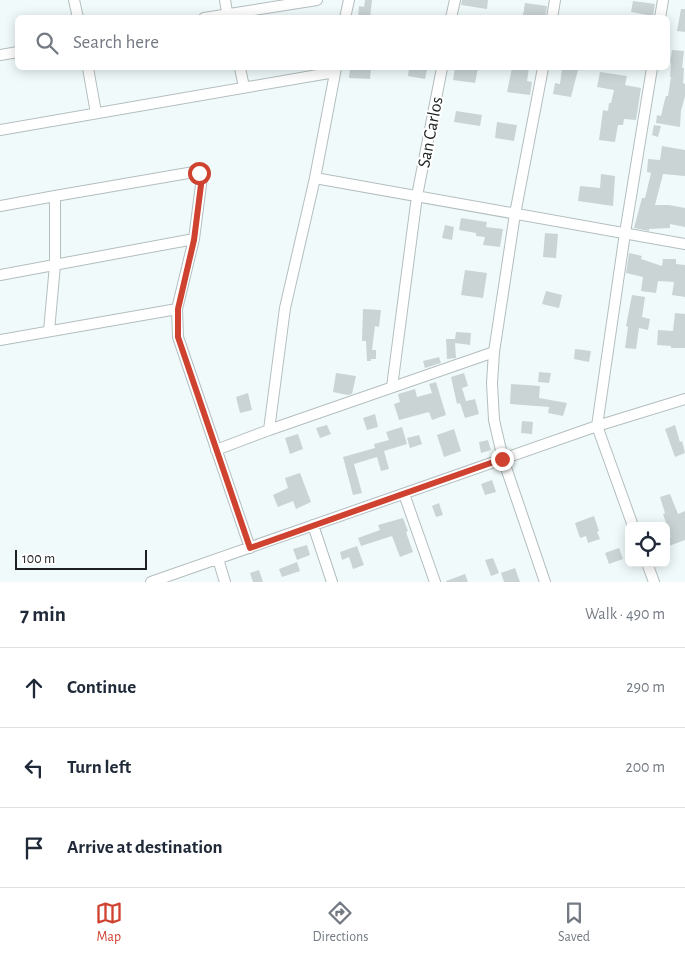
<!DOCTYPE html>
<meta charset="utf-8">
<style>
:root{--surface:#fff;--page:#f6f6f7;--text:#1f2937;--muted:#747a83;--line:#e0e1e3;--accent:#cf4230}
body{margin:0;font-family:"Alegreya Sans",sans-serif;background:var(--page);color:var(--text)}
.controls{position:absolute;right:15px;bottom:15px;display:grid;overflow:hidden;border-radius:8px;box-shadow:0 2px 12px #0003}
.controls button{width:45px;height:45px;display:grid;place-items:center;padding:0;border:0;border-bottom:1px solid var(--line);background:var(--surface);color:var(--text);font:25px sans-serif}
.scale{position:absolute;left:15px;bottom:12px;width:132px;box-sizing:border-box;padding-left:5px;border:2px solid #1c2020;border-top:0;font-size:14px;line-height:18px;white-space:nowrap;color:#1c2020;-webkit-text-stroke:4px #fff;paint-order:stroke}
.stop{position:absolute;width:15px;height:15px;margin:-11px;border:4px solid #cf4230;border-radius:50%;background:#fff}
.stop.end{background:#cf4230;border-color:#fff;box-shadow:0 1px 5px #0008}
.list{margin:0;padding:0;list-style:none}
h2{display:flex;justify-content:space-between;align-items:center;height:65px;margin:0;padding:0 20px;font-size:21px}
h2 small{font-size:16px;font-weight:400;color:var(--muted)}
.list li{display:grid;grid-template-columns:32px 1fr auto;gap:15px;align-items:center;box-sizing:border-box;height:80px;padding:0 20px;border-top:1px solid var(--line)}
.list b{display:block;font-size:19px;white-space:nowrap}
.list em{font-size:16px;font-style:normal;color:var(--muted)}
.icon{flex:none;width:28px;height:28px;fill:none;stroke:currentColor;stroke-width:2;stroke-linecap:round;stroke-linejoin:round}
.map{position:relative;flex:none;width:685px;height:582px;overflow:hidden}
.search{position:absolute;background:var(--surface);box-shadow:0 2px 12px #0003;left:15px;right:15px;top:15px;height:55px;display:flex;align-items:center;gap:12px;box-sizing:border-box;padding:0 18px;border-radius:8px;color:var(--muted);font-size:19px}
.sheet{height:305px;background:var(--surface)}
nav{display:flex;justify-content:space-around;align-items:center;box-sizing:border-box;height:70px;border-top:1px solid var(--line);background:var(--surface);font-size:14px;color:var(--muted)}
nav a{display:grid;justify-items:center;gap:2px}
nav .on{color:var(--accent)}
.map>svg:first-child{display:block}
.building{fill:#cad4d5}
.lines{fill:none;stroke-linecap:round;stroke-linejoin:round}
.minor-casing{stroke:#b4bebf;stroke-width:12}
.minor{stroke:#fff;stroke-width:10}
.route{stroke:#cf4230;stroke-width:6}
.labels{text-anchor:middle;stroke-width:4;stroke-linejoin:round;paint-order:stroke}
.street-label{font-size:18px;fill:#1c2020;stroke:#fff}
</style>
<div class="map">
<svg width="685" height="582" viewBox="0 0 685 582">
<rect width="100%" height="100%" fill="#f0fafb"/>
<path class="building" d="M365,0h7l-2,18h-12l1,-12 5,1z
M462,0h26l-1,9 -26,-4z
M633,1l22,3 -2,12 -22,-4z
M525,3l22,3 -2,12 -22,-3z
M681,9h4v23l-8,-1z
M672,50l12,1 -2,17h2l-1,15 2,1v12l-4,15 -1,16 -24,-4 1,-8 4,1 3,-13 2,-7h2l3,-19h-1l1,-14h-1z
M350,68h21l-1,11 -21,-1z
M409,68l18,2 -2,9 -17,-3z
M455,68h23l-3,15 -22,-3z
M512,68h17l-2,13 5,1 -2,13 -23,-3z
M562,68l16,2 -7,27 -18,-3 2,-11 5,1z
M600,72l27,4 -2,9 16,3 -5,32 -12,-1 -1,6h-5l-3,17 -16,-2 4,-30 5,1 1,-8h2l3,-13 -17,-3z
M456,111l26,4 -2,11 -26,-4z
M497,122l20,3 -3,16 -19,-3z
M654,125l7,1 -3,11 -6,-2z
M662,146l23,4v26l-22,-2 -8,31h14l16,3v19l-15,-3v4l-21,1v2l-15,-3 8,-30h3l6,-25 -4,-1 1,-13 12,1z
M601,174l14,2 -2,30 -35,-5 2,-15 20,2z
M461,218l26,4 -1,5 17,2 -3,18 -17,-2 2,-8 -9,-1v-3l-17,-3z
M445,225l9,2 -2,13 -10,-2z
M545,233l13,1 -2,24 -13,-1z
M629,253l13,3 -1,3 21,7 1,-7h13v5l9,1v32l-13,-2 2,-13 -16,-1 -2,12 -15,-2 2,-14 -17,-4z
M465,270l22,3 -4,25 -22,-3z
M546,291l16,4 -3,13 -17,-4z
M632,295l13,2 -3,20 8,2 -2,11 -9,-2 -3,21 -11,-1 3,-21 -2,-1z
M363,309l18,1 -2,17 -4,-1 -3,24h4v9h-5v2h-4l-1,-20h-4z
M675,313l10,1v34h-14v-2l-14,-1 1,-15 15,1z
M456,332l15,1 -1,12 -15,-2 1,15 -9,1 -1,-20h9z
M575,349l16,2 -2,11 -15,-3z
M439,357l2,6 -16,5 -2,-7z
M539,372l12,1 -2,10 -11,-1z
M336,373l20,3 -4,18 -4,1 -15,-3z
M464,373l4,13 -6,2 4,13 -4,1 13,-3 4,15 -14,4 -5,-15 -3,1 -6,-27z
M436,382l10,33 -14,5 -3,-8 -30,8 -5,-16 6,-2 -2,-8 17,-5 2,8 15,-4 -3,-9z
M511,384l29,2 -1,12 28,5 -4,13 -15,-3 1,-6 -39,-3z
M248,393l4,17 -12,3 -4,-16z
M375,414l3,13 -11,3 -4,-12z
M522,421l11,1 -1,12 -11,-1z
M327,425l4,9 -11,4 -4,-10z
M675,425l5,17 2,-1 3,12 -10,4 -10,-28z
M402,427l5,17 -23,7 5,18 -8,2 -4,-14 -23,7 8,29 -9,2 -10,-38 32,-9 -1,-4 15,-4 -3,-8z
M454,429l7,22 -17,6 -7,-22z
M298,434l5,15 -13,5 -5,-16z
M419,435l3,9 -12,4 -3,-10z
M488,440l3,10 -10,3 -2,-11z
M300,473l11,29 -15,7 -3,-8 -15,6 -5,-12 15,-7 -3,-10z
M492,480l4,12 -11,3 -4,-11z
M670,494l8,20 7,-3v29l-19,7v-8l5,-2 -8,-23 2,-1 -5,-16z
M439,503l4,12 -7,2 -4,-11z
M594,516l5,15 -2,1 3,7 -12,4 -2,-7 -6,2 -5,-15z
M403,518l5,13 -2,1 7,20 -13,5 -8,-21 -31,10 -3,-8 22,-8 -2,-5z
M307,545l3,10 -13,5 -4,-11z
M357,546l7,19 -11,4 -4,-12 -7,3 -2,-8z
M619,548l4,11 -14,5 -4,-11z
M493,558l6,15 -8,3 -6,-16z
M297,562l3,9 -18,6 -3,-8z
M515,568l5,14h-16l-3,-9z
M259,570l4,12h-10l-3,-9z
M465,574l3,8h-22v-1z"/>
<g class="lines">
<g class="minor-casing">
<path id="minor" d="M74,0l4,18
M225,0l3,18
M204,18l113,-18
M345,18l4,-18
M451,18l4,-18
M552,18l3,-18
M660,18l3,-18
M0,55l18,-3
M88,68l8,45
M240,68l4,19
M543,68l-28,146 -21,138 -2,31 2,37 9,39 42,123
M0,130l335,-58
M315,178l370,66
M0,206l55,-10
M0,275l194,-36 -17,70 1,28 72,211
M49,331l6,-66v-69l139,-24 5,1 3,4 -8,62
M0,340l177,-31
M392,387l25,-191 25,-128
M269,430l16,-122 30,-130 21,-110
M216,450l53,-20 225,-78
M404,494l31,88
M313,525l19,57
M633,526l-36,-100 28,-193 27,-165
M218,559l7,23
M647,563l7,19
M151,582l446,-156 88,-27"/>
</g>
<use href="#minor" class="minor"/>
</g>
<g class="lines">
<path class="route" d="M199,173l3,4 -8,63 -16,69v28l72,211 252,-89"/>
</g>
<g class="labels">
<g class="street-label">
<text transform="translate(430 132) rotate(-79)" y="6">San Carlos</text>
</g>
</g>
</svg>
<div class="controls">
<button><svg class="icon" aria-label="locate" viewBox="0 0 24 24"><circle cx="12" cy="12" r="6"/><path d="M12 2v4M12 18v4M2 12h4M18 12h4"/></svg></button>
</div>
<div class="scale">100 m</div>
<div class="stop" style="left:199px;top:173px"></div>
<div class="stop end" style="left:502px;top:459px"></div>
<div class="search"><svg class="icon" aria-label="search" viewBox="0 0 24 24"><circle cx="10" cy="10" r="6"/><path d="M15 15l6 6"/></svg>Search here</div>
</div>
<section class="sheet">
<h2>7 min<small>Walk · 490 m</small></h2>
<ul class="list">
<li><svg class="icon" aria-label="ahead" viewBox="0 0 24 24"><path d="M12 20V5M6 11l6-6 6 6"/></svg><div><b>Continue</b></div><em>290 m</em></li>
<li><svg class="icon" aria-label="left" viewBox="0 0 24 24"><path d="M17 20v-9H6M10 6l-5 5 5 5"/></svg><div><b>Turn left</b></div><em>200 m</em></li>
<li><svg class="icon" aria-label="arrive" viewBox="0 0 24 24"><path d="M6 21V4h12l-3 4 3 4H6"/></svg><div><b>Arrive at destination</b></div></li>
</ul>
</section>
<nav>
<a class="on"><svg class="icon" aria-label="map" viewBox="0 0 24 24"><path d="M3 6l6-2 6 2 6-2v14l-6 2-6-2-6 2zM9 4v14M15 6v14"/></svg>Map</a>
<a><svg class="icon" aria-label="directions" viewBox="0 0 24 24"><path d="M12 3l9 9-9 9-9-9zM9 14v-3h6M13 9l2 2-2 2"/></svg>Directions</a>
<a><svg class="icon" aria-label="saved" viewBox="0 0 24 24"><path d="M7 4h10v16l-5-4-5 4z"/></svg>Saved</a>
</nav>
